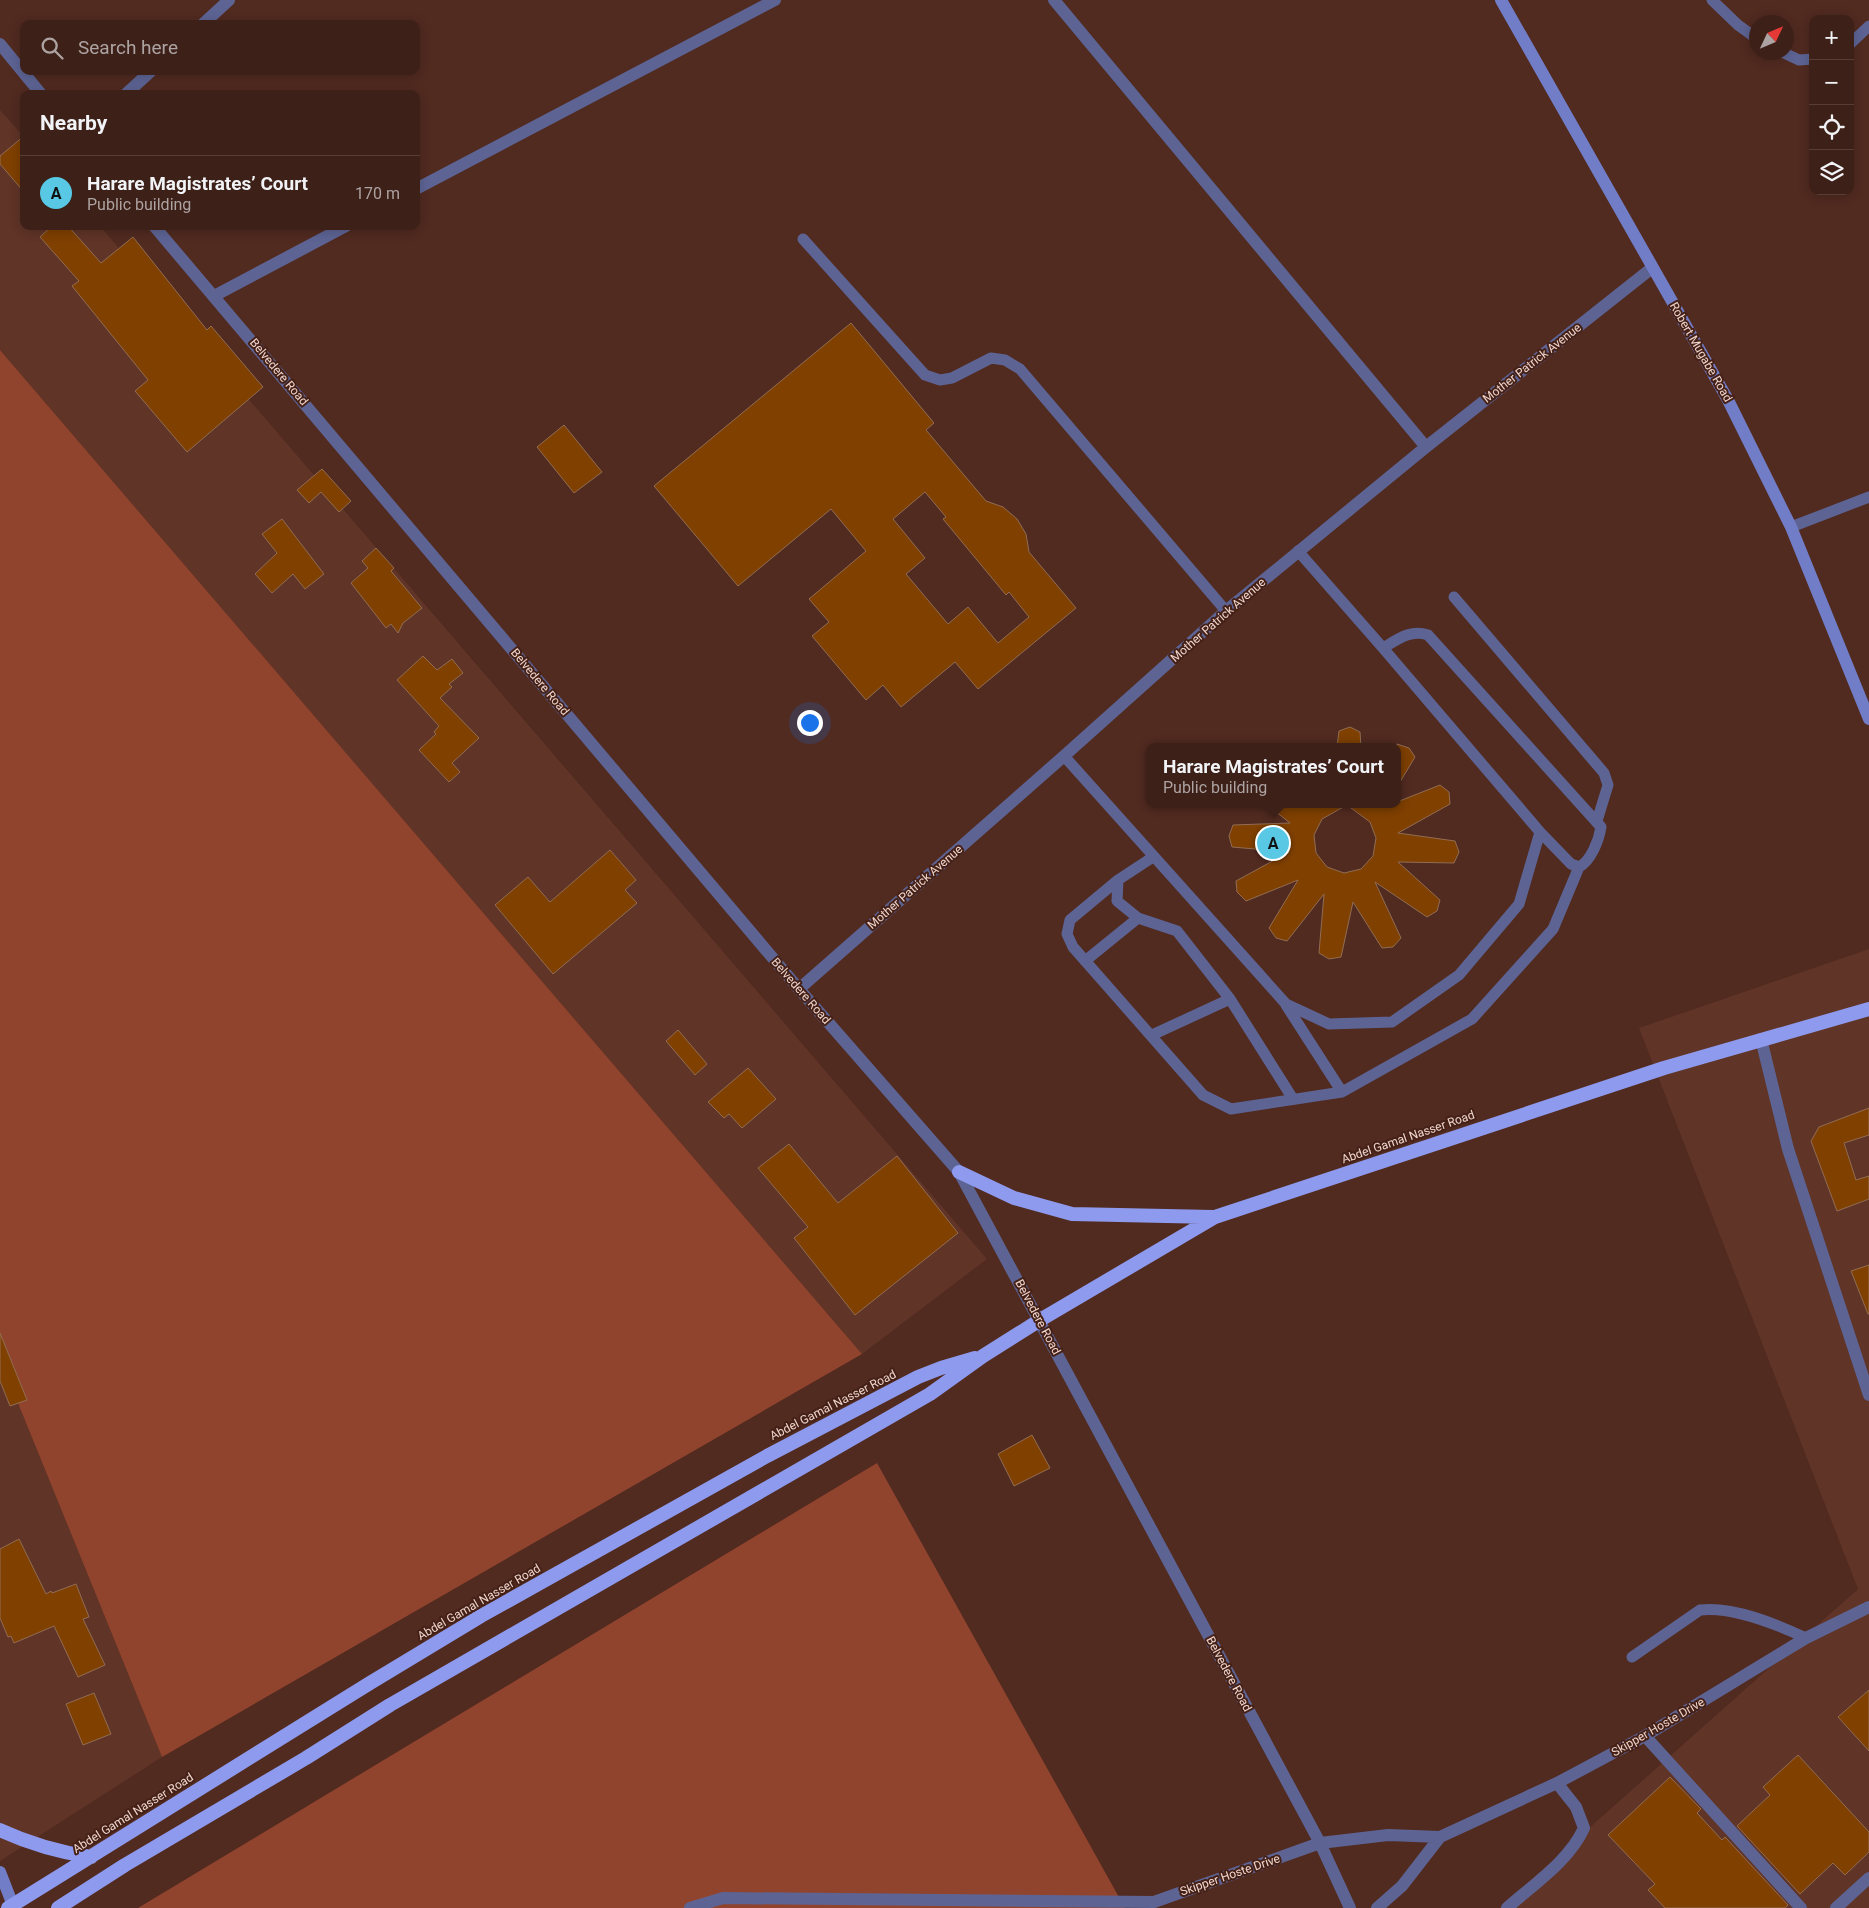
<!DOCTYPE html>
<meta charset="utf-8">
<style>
:root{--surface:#3d2018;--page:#482d25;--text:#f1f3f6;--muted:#ada3a2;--line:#563e37;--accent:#58c8e4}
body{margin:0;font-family:Roboto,sans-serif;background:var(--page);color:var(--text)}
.controls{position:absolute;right:15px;top:15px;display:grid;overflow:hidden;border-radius:10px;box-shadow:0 2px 12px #0003}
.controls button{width:45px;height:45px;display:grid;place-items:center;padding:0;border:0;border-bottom:1px solid var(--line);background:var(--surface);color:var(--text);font:25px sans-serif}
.compass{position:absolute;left:1749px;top:15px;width:45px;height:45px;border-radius:50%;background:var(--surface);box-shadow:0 2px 12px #0003;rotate:46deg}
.you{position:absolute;left:809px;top:722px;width:18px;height:18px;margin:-12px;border:4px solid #fff;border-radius:50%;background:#1a73e8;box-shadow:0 0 0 8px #1a73e833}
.badge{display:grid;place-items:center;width:32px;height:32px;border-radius:50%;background:var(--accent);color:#111;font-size:16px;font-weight:700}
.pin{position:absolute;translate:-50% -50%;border:2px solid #fff;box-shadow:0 1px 5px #0006}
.popup{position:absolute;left:1146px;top:743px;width:255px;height:65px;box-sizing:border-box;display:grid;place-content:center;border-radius:10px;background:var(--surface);filter:drop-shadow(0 1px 4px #0005);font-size:16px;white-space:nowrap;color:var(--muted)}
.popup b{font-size:19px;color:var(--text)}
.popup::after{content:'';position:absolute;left:50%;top:100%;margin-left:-10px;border:10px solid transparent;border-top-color:var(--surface)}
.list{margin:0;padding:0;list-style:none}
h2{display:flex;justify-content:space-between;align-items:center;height:65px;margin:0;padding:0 20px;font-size:21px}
h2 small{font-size:16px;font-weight:400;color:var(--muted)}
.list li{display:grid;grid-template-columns:32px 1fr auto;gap:15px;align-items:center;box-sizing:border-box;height:75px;padding:0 20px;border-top:1px solid var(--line)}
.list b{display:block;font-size:19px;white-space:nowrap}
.list p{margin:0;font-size:16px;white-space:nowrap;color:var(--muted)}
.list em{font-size:16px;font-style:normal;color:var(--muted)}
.icon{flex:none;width:28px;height:28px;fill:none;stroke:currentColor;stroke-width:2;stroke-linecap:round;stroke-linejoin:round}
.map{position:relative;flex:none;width:1869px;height:1908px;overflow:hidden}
.search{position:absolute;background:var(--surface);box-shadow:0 2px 12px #0003;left:20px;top:20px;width:400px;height:55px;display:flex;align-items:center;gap:12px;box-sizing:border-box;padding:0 18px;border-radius:10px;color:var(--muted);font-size:19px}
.panel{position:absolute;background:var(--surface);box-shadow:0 2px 12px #0003;left:20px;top:90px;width:400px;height:140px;border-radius:10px}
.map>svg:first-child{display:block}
.built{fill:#603427}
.forest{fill:#90442e}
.building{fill:#7f4000;stroke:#926d53;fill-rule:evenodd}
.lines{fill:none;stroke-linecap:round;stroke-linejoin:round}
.service{stroke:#5d6494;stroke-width:11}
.minor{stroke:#5d6494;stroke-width:12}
.secondary{stroke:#727dc8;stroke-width:12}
.trunk{stroke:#8e9aee;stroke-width:14}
.labels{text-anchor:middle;stroke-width:4;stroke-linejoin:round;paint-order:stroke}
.street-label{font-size:12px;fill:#efd6ce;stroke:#452016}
</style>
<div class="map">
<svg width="1869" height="1908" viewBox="0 0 1869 1908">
<rect width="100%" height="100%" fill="#512a20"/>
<path class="built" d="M0,110l24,27v89h76l887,1033 -125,95 -862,-1004z
M1869,949v959h-370l359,-319 -219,-561z
M0,1359l162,398 -162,104z"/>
<path class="forest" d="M0,350l862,1004 -700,403 -162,-398z
M877,1463l248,445h-987z"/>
<path class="building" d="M24,136v56l-24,-28v-8z
M52,226h16l33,37 32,-26 74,93 4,-4 52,61 -76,65 -52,-61 13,-11 -76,-94 7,-5 -39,-44z
M851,323l83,100 -8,7 60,71 17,6 14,12 9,15 3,18 47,56 -98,81 -23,-27 -54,45 -18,-22 -17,15 -54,-64 17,-14 -20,-23 57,-48 -35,-42 -93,77 -84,-100zM925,492l21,25 -3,2 63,76 3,-3 20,25 -31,26 -30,-36 -20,17 -42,-50 19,-16 -32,-39z
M564,425l38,47 -28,21 -37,-46z
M322,469l29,32 -12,11 -18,-20 -12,11 -12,-13z
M282,519l42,55 -19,15 -12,-15 -21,19 -17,-19 22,-21 -15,-19z
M376,548l18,20 -3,3 31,37 -19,15 -5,10 -7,-9 -5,4 -35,-45 17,-15 -6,-7z
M423,656l14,14 15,-11 11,14 -14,11 3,3 -12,11 39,40 -27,25 8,9 -11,10 -30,-32 17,-16 -2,-2 5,-6 -42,-46z
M1350,727l10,5 1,15h-24l2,-16z
M1397,744l12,4 6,9 -18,30z
M1440,785l9,7 1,12 -52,29 57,8 4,11 -5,11 -56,-1 42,38 -3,11 -10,6 -52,-35 26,56 -8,9 -11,1 -29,-46 -12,55 -12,2 -10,-6 5,-59 -37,47 -11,-3 -7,-10 29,-48 -52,21 -9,-9 -1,-11 53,-29 -57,-5 -3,-11 4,-11 57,-2 -24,-19h121l-2,2 12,-2v-2zM1347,805l23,17 6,16 -3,18 -12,13 -17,4 -17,-6 -11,-14 -2,-18 8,-16z
M610,850l26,30 -11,10 12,13 -84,71 -58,-69 33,-28 22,25z
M678,1030l29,34 -12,11 -29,-34z
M748,1068l28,31 -34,29 -13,-14 -5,4 -16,-16z
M1869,1108v27l-25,8 12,37 13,-4v23l-32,12 -26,-70 8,-14z
M789,1144l49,59 59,-47 61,77 -103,82 -61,-77 14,-11 -50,-59z
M1869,1265v49h-1l-17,-43z
M0,1333l27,67 -17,6 -10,-25z
M1032,1435l18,33 -36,18 -16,-32z
M19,1539l27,55 5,-3 1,2 24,-9 13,33 -6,2 22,46 -27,12 -24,-51 -40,17 -3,-7 -3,1 -8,-19v-69z
M1869,1690v61l-31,-34z
M94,1693l17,41 -28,11 -17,-41z
M1798,1755l71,77v20l-24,23 -12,-12 -33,31 -63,-68 33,-31 -7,-8z
M1670,1777l31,32 -4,4 25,27 3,-3 63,68 -3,3h-120l-17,-18 7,-6 -47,-49z"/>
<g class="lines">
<path class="service" d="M1712,0l26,25 18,13
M1850,44l19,-18
M1782,52l17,8 14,-1
M803,239l122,136 15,5 12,-2 39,-20 14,2 15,9 206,242
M1791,527l78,-30
M1454,597l150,176 4,12 -11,36
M1383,648c15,-9 28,-19 45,-13l173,192c-2,13 -10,34 -22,40l-8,-3 -31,-32
M1064,756l222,248 43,20 63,-2 67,-47 60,-71 21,-72 -157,-184 -85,-97
M1153,857l-35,23 -1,21 21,17 39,13 53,68 63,100
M1118,880l-48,40 -3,14 6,13 130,148 28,14 111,-17 130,-73 81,-90 26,-62
M1085,961l53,-43
M1286,1005l56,87
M1152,1035l78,-36
M1632,1657l68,-47c33,-4 76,14 106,28"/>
<path class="minor" d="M1054,0l372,447
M203,24l26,-24
M0,44l41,50
M126,94l25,-23
M416,189l359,-189
M154,226l645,763 160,183 361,671 30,65
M214,296l132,-70
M799,989l265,-233 162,-145 200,-164 226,-179
M1761,1039l27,110 81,246
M1645,1736l156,172
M690,1908l33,-10 431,4 166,-59 68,-8 52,2 117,-54 88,-47 161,-98 63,-31
M1377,1908l25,-22 38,-49
M1507,1908c27,-24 62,-47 77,-80l-8,-21 -19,-24
M1836,1908l33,-30"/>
<path class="secondary" d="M1501,0l227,400 63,127 78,192
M0,1872l14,36"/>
<path class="trunk" d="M959,1172l55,26 58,16 141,3
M0,1830c30,14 59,22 91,27
M8,1908l362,-225 111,-67 286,-160 151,-79 23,-9 34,-10
M58,1908l67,-43 181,-107 84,-53 540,-311 53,-38 57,-36 175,-103 449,-149 205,-59"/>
</g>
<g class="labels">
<g class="street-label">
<text transform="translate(1701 352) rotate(60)" y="4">Robert Mugabe Road</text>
<text transform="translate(1532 363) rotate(-38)" y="4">Mother Patrick Avenue</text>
<text transform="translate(279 372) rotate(50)" y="4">Belvedere Road</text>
<text transform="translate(1218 620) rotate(-41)" y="4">Mother Patrick Avenue</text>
<text transform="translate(540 682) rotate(50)" y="4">Belvedere Road</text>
<text transform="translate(915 887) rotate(-41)" y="4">Mother Patrick Avenue</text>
<text transform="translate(801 991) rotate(49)" y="4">Belvedere Road</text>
<text transform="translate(1408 1137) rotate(-19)" y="4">Abdel Gamal Nasser Road</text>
<text transform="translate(1038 1317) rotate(62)" y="4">Belvedere Road</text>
<text transform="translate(833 1405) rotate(-27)" y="4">Abdel Gamal Nasser Road</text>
<text transform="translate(479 1602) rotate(-30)" y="4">Abdel Gamal Nasser Road</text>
<text transform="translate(1229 1674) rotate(62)" y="4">Belvedere Road</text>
<text transform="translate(1658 1727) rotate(-30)" y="4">Skipper Hoste Drive</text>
<text transform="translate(133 1813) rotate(-32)" y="4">Abdel Gamal Nasser Road</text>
<text transform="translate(1230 1875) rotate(-19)" y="4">Skipper Hoste Drive</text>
</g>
</g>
</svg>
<div class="controls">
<button>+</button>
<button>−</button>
<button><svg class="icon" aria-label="locate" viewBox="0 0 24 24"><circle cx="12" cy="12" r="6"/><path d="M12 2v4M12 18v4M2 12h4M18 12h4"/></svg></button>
<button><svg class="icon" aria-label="layers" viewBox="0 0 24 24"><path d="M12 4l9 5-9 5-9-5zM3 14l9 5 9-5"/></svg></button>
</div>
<svg class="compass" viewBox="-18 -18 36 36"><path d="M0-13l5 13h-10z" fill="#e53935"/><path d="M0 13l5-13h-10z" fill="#ada3a2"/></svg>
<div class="you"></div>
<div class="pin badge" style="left:1273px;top:843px">A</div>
<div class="popup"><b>Harare Magistrates’ Court</b>Public building</div>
<div class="search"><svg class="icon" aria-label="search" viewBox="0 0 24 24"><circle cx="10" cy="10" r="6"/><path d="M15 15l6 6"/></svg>Search here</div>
<section class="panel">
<h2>Nearby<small></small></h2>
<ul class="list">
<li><span class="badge">A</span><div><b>Harare Magistrates’ Court</b><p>Public building</p></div><em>170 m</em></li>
</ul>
</section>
</div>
